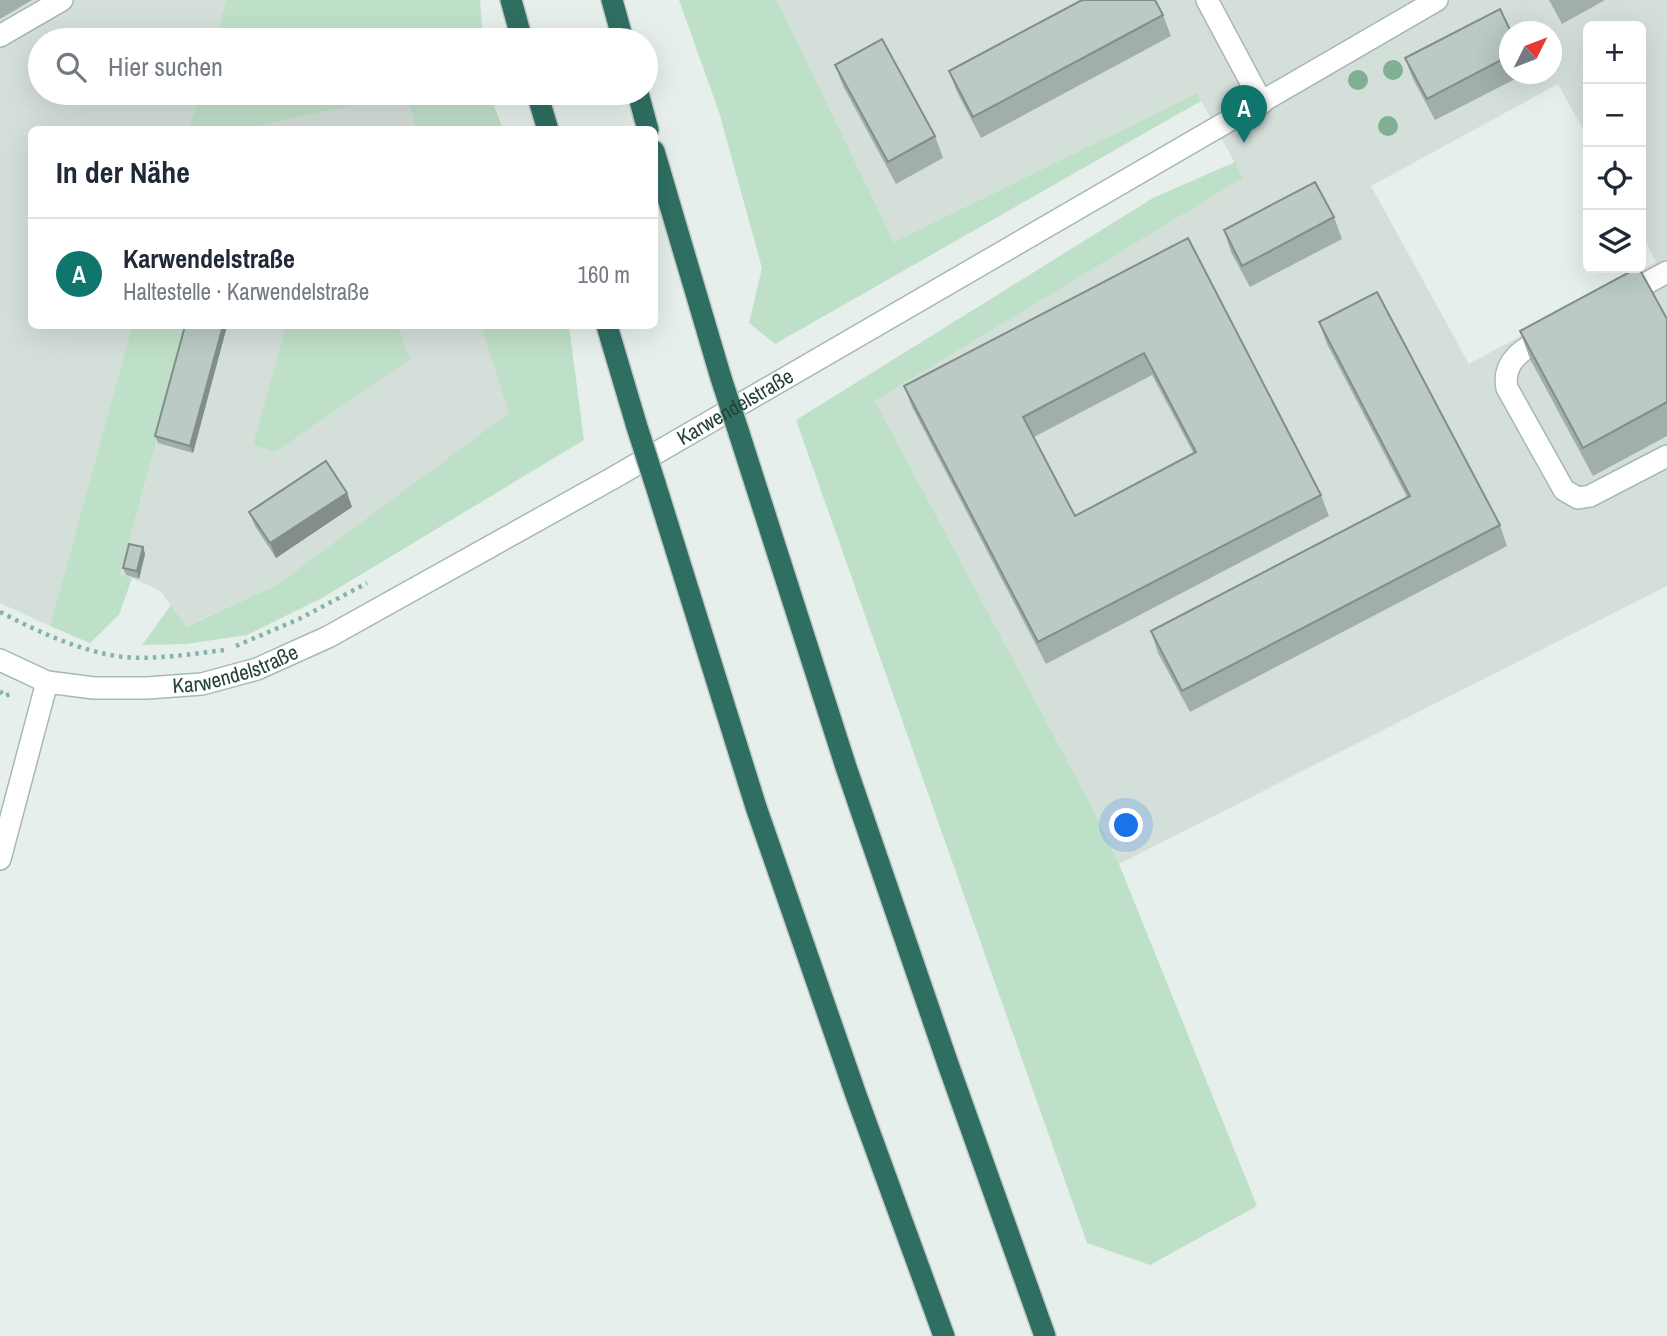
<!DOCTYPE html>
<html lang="de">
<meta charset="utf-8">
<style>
:root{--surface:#fff;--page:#f2f2f3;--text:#1f2937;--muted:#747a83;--line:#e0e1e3;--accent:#0f766e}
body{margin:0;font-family:"Archivo Narrow",sans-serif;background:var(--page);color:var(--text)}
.controls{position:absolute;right:21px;top:21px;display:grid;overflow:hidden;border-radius:10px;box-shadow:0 7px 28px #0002}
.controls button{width:63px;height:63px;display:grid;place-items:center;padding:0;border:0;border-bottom:2px solid var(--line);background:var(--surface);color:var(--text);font:35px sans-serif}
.compass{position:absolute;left:1499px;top:21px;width:63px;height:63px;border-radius:50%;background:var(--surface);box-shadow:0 7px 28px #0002;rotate:48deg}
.you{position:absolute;left:1127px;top:826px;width:24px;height:24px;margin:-18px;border:5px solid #fff;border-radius:50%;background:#1a73e8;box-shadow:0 0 0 10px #1a73e833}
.badge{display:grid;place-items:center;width:46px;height:46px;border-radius:50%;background:var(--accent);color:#fff;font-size:23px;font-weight:700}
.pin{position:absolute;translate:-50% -58px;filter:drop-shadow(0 2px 4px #0008)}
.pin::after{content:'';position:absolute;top:37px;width:24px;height:21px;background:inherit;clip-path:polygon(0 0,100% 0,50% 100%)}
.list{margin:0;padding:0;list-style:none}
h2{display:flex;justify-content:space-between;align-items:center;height:91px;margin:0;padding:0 28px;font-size:30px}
h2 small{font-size:23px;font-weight:400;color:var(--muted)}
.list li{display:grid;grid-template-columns:46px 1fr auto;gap:21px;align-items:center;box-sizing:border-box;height:112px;padding:0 28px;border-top:2px solid var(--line)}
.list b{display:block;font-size:26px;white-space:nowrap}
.list p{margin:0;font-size:23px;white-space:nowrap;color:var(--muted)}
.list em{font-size:23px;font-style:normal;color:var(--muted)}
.icon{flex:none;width:38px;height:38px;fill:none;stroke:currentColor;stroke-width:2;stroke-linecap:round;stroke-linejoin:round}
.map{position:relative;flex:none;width:1667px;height:1336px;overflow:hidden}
.search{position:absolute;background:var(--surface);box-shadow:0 7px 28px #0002;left:28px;top:28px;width:630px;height:77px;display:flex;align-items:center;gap:18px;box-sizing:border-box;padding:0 24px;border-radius:38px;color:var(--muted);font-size:26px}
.panel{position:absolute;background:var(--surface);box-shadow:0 7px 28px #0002;left:28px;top:126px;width:630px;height:203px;border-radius:10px}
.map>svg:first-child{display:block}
.built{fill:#d4dfda;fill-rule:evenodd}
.green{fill:#bfe0c8}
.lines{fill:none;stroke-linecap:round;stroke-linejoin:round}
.minor-casing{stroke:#a8b8b2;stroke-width:24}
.highway-casing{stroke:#c2cac8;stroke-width:24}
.path{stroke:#86b3a5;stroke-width:4.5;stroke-dasharray:3.5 5;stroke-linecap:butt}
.minor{stroke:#fff;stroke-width:21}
.highway{stroke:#2f6f62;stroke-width:21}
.highway-bridge-casing{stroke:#c2cac8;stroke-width:24;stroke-linecap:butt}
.highway-bridge{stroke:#2f6f62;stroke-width:21}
.tree{fill:#80af93}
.wall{fill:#a1aea9;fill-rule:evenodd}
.shaded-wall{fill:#838d89}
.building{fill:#bbcac4;stroke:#838d89;stroke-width:2;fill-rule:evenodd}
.labels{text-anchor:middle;stroke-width:5;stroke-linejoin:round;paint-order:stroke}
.street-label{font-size:21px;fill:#24423a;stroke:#f7fbf9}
</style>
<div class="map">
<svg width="1667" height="1336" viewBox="0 0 1667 1336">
<rect width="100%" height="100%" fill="#e6efeb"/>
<path class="built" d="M0,0h226l-11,40h-175v53h160l-11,36 -157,1v196h100l-82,300 -50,-23z
M777,0h890v586l-548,278 -28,-59 -216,-404 368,-223 -46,-85 -303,149zM1588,26h53v207l15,29 -187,102 -98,-178 187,-102 30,54zM1510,32h42v42h-42z
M405,94l12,35 -175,1v-2z
M188,326h293l29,87 -232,171 -93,43 -24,-36 -29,-13 -12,-2z"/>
<path class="green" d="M226,0h254l3,40h-268z
M679,0h98l117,242 303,-149 4,8 -426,243 -26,-21 13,-55 -43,-156z
M200,93h289l14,36h-86l-12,-35 -163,35h-53z
M1235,162l8,16 -368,223 216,404 28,59 138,342 -107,59 -63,-22 -291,-823 357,-222z
M132,326h56l-68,249 12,3 -13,37 -29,28 -40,-17z
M286,326h112l12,33 -135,93 -22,-7z
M481,326h88l15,114 -262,158 -75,37 -61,9 -44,1 29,-40 15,22 92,-43 231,-171z"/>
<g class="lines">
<g class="minor-casing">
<g id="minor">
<path d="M1207,0l55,103"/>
<path d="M0,36l62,-36"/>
<path d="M1623,296l44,-24"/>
<path d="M1551,334c-22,12 -50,24 -44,54l57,102 14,8 12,-2 77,-40"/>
<path id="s1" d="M0,660l47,22 47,6h53l55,-4 55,-15 71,-32 285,-159 824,-478"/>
<path d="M0,859l47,-177"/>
</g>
</g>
<g class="highway-casing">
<path id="highway" d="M511,0l11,40
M612,0l11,40
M537,93l11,37
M638,93l10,37
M654,151l67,227
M607,326l30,101
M739,433l107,334 102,297 97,272
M655,483l101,324 100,288 88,241"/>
</g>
<path class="path" d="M0,612c37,19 75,37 116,44 36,5 73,-2 109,-6
M236,646l63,-27 68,-36
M0,691l4,5 7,-2"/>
<use href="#minor" class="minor"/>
<use href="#highway" class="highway"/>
<g class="highway-bridge-casing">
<path id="highway-bridge" d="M721,378l18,55
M637,427l18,56"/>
</g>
<use href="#highway-bridge" class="highway-bridge"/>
</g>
<g class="tree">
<circle cx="1393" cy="70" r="10"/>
<circle cx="1358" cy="80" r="10"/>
<circle cx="1388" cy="126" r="10"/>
</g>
<path class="wall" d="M0,0h32l-32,19z
M1549,0h56l-43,24z
M1163,15l8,21 -190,102 -24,-46 -8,-21z
M1509,32v42h16l-90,46 -22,-41 -8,-21z
M835,65l100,71 8,22 -47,26 -53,-98z
M1334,217l8,22 -92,48 -19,-35 -7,-22z
M1188,238l133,257 8,21 -283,148 -134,-257 -8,-21zM1152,375l42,79 -119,62 -41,-79z
M1667,319v117l-74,40 -63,-117 -10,-28z
M1319,322l181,203 7,21 -317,166 -32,-59 -7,-22 256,-134 -80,-153z
M185,326h42l-34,127 -35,-10 -3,-7z
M347,493l5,14 -76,51 -21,-32 -6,-14z
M143,547l2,7 -6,25 -13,-4 -3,-7z"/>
<path class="shaded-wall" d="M223,326h4l-34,127 -3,-7z
M347,493l5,14 -76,51 -6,-15z
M143,547l2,7 -6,25 -2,-8z"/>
<path class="building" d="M1082,0h73l8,15 -190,102 -24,-46z
M1500,9l11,23h-2v24l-82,43 -22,-41z
M882,39l53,97 -47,26 -53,-97z
M1315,182l19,35 -92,49 -18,-36z
M1188,238l133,257 -283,147 -134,-256zM1144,353l52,99 -121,64 -52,-99z
M1637,268h2l28,51v83l-84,46 -63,-117z
M1377,292l123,233 -318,166 -31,-60 259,-135 -91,-174z
M185,326h38l-33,120 -35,-10z
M326,461l21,32 -77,50 -21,-31z
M129,544l14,3 -6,24 -14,-3z"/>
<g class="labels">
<g class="street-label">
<text dy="7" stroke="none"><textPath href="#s1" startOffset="810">Karwendelstraße</textPath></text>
<text dy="7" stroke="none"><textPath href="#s1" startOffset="243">Karwendelstraße</textPath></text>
</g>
</g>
</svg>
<div class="controls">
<button>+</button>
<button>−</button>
<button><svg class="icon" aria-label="locate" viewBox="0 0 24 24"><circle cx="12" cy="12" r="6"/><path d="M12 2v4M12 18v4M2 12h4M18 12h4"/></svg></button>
<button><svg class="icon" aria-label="layers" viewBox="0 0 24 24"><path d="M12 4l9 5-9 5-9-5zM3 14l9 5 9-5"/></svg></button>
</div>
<svg class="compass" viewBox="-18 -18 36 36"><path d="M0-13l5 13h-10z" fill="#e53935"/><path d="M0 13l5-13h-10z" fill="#747a83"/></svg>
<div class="you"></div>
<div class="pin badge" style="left:1244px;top:143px">A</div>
<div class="search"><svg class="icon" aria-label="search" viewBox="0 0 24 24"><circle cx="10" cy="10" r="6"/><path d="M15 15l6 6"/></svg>Hier suchen</div>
<section class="panel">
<h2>In der Nähe<small></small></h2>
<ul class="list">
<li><span class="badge">A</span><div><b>Karwendelstraße</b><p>Haltestelle · Karwendelstraße</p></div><em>160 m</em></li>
</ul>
</section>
</div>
